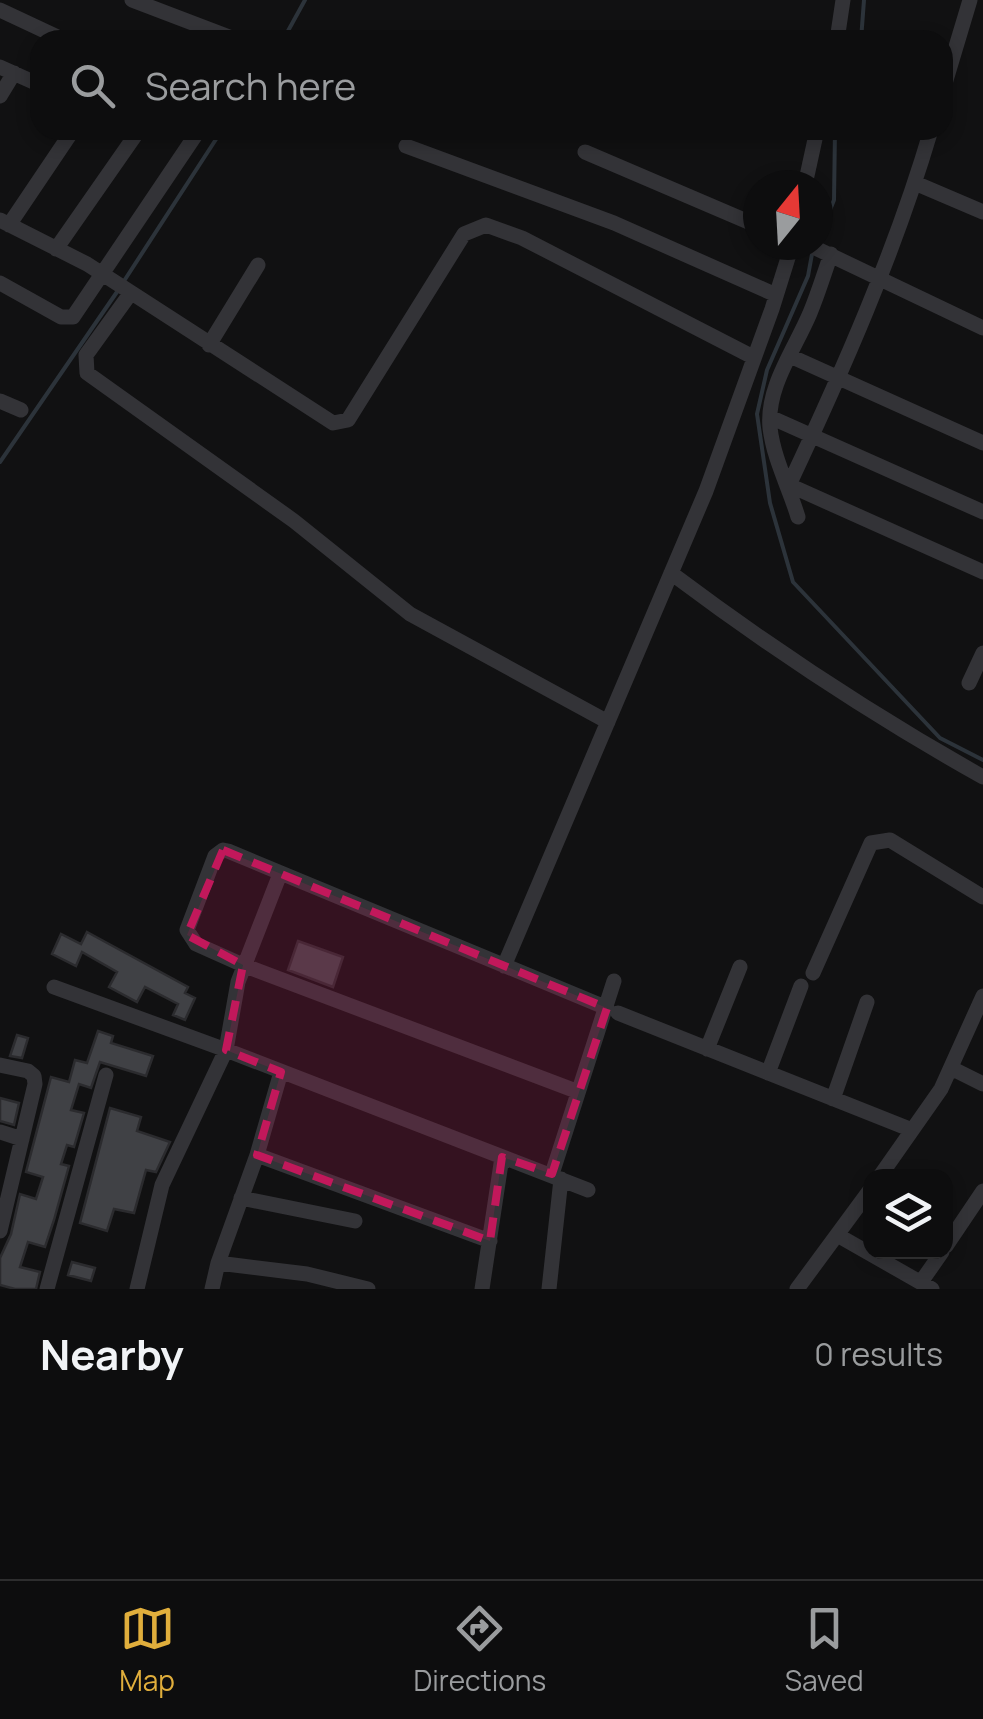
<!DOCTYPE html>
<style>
:root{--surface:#0d0d0e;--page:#161617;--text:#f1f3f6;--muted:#9a9c9e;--line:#2d2d2e;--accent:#e0ae3c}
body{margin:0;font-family:Manrope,sans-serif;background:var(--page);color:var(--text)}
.controls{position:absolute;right:30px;bottom:30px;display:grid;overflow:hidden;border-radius:20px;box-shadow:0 5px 15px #0003}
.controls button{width:90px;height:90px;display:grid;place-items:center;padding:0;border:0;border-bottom:2px solid var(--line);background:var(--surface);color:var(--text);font:50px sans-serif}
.compass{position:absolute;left:743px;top:170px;width:90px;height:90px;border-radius:50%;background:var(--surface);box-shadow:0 5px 15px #0003;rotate:18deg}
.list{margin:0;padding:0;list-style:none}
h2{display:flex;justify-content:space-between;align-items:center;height:130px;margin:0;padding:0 40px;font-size:42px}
h2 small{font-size:32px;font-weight:400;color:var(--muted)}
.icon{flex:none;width:55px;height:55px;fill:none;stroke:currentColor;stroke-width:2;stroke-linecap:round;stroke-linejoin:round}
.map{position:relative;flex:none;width:983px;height:1289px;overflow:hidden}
.search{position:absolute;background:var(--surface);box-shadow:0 5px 15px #0003;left:30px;right:30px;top:30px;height:110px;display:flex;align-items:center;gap:25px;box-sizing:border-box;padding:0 35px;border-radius:30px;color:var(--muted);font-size:38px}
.sheet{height:290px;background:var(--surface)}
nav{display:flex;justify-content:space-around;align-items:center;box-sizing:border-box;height:140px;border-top:2px solid var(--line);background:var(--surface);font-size:28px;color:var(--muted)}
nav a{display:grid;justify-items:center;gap:5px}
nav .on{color:var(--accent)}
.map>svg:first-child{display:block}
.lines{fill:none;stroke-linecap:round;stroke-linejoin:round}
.stream{stroke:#2c333a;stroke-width:4}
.building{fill:#404145;stroke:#2b2b2e;stroke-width:2.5}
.minor{stroke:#333337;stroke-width:15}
.marked{fill:#c2185b;fill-opacity:0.2;stroke:#c2185b;stroke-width:8;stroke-dasharray:20 12;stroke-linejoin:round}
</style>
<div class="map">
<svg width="983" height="1289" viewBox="0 0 983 1289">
<rect width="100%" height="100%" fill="#111112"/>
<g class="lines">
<path class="stream" d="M283,40l22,-40
M861,40l3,-40
M818,240l16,-40 1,-70
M812,254l-4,22 -41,94 -10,44 13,89 23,79 147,156 43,22
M124,281l98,-151
M0,462l119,-173"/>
</g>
<path class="building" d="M87,932l101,55 -3,6 10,5 -10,22 -12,-5 5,-11 -33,-17 -8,15 -28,-15 8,-15 -35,-20 -6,14 -24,-12 9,-20 20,10z
M298,941l45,16 -10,30 -45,-17z
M98,1031l15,5 -2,7 42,13 -7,20 -46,-14 -9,26 -12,-4 -8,26 13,3 -10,34 -7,-2 -6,19 8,2 -15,54 -9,27 -17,-5 -8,25 20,5 -4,17h-21l-15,-4v-27l11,-24 9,-40 16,5 7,-22 -17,-5 25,-95 18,5 6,-22 12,3z
M17,1035l11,3 -6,20 -12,-2z
M0,1098l19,5 -5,22 -14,-4z
M110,1108l31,9 -4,14 33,11 -14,30 -10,-2 -12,43 -20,-4 -7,22 -27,-8z
M72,1262l23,6 -4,13 -23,-6z"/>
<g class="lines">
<path class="minor" d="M132,0l105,40
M0,10l64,30
M837,40l6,-40
M0,67l40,18
M943,90l27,-90
M0,96l14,-23
M931,130c-36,122 -88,240 -142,355l194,87
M406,146l208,77 162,72
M585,152l173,74
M915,183l68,29
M805,185l12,-55
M0,220l87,44 246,159 15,-3 116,-186 22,-9 36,13 231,119
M9,225l64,-95
M809,245l174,83
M56,249l83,-119
M0,283l61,34h12l126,-187
M130,294l-44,61 1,18 207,148 116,93 198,108
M209,345l49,-80
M790,356l193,87
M0,401l21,9
M770,417l213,95
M798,517c-9,-30 -24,-57 -28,-89 -4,-41 25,-79 40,-115 8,-19 14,-39 21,-59
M671,573c100,75 203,143 312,204
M969,683l14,-30
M504,966l202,-475 66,-182 20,-64
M813,973l58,-130 19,-3 93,57
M54,987l172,63 362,140
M618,1013l294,117
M707,1049l33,-82
M0,1065l28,6 6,5 1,8 -35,147
M951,1068l32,16
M768,1073l33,-87
M576,1091l-333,-126 -47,-21 -9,-14 28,-74 8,-6 5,1 379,157
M833,1099l34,-97
M0,1132l22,7
M257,1155l233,86
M552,1174l62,-193
M880,1176l61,-87 42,-93
M241,1198l114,23
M839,1236l93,53
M946,1246l37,-55
M218,1263l89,11 61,15
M921,1282l21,-30
M47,1289l59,-214
M137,1289l25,-104 64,-135 12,-68 42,-108
M212,1289l6,-26 39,-108 24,-83
M482,1289l20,-132
M549,1289l12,-110
M797,1289l73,-99"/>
</g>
<path class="marked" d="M223,850l384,158 -55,166 -50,-17 -12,84 -233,-86 24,-83 -55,-22 17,-85 -56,-30z"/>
</svg>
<div class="controls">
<button><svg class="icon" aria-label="layers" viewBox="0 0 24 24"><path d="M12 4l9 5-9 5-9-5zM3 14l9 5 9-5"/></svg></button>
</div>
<svg class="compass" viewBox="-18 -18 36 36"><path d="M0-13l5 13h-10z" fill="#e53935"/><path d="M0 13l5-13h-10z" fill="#9a9c9e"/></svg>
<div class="search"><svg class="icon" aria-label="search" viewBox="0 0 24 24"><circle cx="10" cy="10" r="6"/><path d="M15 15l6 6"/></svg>Search here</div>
</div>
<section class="sheet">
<h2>Nearby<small>0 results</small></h2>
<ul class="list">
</ul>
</section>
<nav>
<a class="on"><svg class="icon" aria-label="map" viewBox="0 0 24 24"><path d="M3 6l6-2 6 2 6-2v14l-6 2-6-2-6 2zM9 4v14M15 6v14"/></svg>Map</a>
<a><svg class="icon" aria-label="directions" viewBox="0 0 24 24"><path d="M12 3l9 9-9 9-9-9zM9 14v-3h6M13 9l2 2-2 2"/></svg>Directions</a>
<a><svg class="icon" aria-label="saved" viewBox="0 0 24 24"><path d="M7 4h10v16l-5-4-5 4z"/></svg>Saved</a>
</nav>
